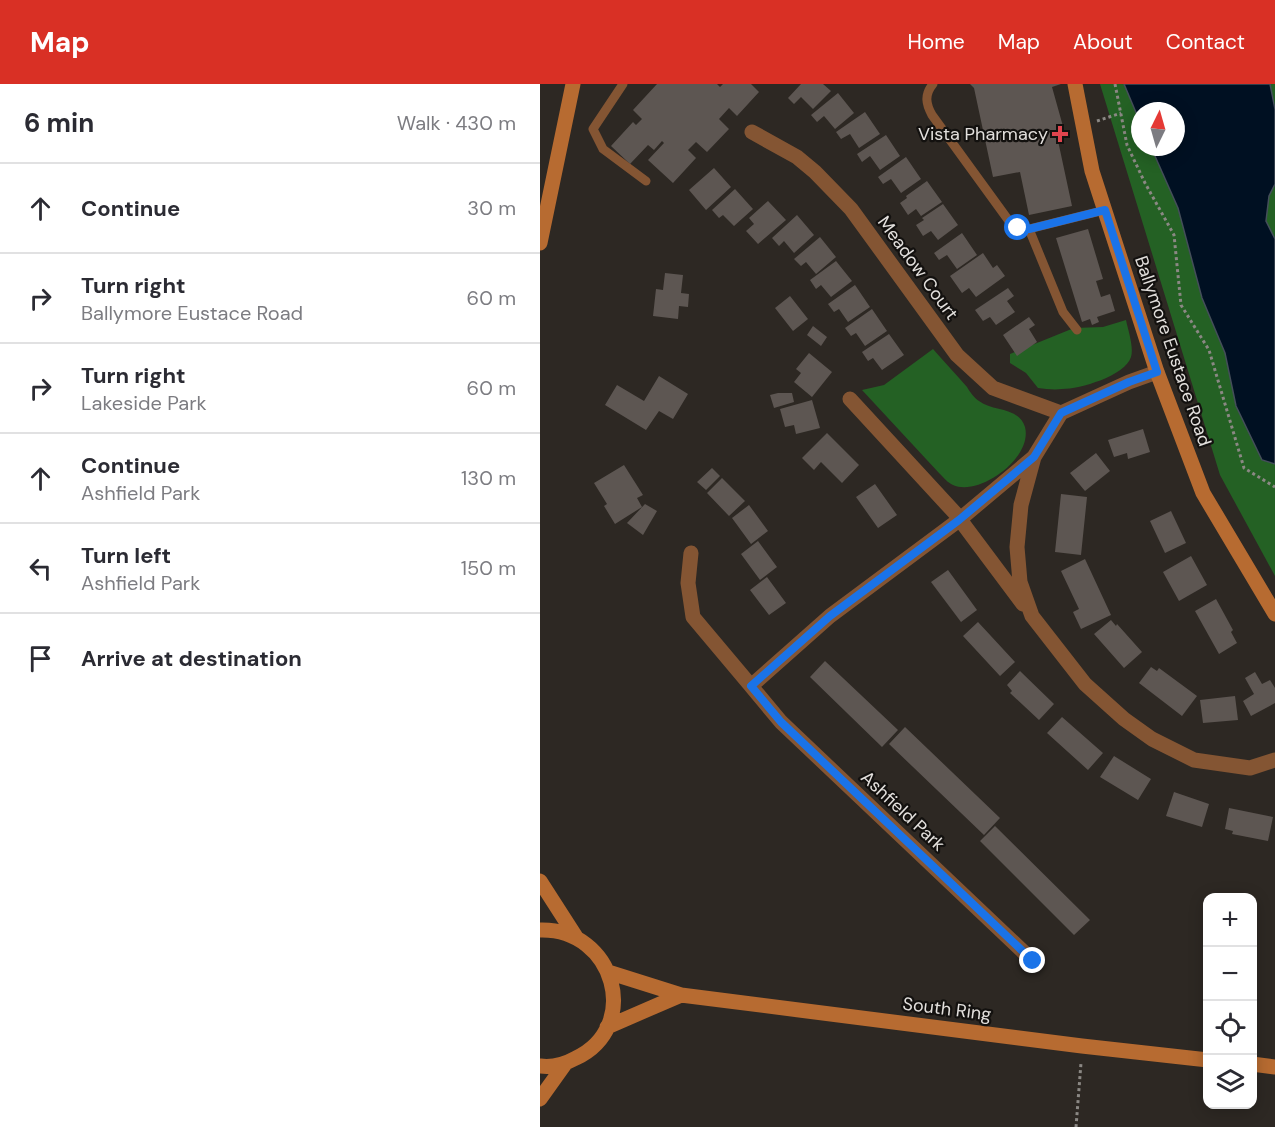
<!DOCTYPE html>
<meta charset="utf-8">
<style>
:root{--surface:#fff;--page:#f2f2f3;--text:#2b2b33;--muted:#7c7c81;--line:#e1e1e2;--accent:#d93025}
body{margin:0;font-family:"DM Sans",sans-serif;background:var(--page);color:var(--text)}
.controls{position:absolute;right:18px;bottom:18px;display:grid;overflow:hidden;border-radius:12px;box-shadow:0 3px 15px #0003}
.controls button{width:54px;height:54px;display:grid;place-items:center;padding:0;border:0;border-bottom:2px solid var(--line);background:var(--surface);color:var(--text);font:30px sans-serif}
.compass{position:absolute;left:591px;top:18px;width:54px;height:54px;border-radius:50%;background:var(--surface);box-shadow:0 3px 15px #0003;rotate:5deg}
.stop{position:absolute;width:18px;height:18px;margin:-14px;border:4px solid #1a73e8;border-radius:50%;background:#fff}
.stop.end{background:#1a73e8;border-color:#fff;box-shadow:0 2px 6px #0008}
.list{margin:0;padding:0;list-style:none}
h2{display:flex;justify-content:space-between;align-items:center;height:78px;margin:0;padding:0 24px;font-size:26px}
h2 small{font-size:20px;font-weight:400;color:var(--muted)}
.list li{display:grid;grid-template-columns:39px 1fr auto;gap:18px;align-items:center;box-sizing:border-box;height:90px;padding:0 24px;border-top:2px solid var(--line)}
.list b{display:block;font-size:22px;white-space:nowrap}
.list p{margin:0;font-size:20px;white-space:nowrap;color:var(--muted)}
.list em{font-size:20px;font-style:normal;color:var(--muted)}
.icon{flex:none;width:33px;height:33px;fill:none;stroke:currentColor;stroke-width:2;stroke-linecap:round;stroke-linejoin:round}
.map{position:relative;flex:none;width:735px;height:1043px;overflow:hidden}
header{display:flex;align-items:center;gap:36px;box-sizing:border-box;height:84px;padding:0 30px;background:var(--accent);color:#fff}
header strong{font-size:28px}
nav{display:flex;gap:33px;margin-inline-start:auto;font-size:21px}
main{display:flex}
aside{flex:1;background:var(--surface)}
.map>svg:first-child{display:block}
.green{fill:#246124;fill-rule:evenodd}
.water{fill:#001022;stroke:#444e5a;stroke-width:1.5}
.building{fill:#5d5652}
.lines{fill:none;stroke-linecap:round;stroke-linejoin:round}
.path{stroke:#8b8884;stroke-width:3;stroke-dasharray:3 3;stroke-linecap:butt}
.lane{stroke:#845533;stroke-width:9}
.street{stroke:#845533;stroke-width:15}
.secondary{stroke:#b76b31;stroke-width:15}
.route{stroke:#1a73e8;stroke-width:8}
.health-dot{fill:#e0444e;stroke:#13110f;stroke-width:2}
.labels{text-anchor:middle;stroke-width:4.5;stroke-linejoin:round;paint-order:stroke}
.poi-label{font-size:18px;fill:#e3e0dd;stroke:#13110f;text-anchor:end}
.street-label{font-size:18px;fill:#e3e0dd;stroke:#13110f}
</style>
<header>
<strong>Map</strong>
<nav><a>Home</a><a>Map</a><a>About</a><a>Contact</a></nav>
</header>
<main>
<aside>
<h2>6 min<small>Walk · 430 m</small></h2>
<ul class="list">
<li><svg class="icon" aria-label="ahead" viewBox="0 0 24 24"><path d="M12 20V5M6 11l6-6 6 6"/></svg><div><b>Continue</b></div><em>30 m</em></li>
<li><svg class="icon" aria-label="right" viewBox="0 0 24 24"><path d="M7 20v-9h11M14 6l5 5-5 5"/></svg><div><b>Turn right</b><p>Ballymore Eustace Road</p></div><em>60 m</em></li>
<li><svg class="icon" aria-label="right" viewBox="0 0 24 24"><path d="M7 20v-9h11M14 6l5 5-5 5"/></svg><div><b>Turn right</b><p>Lakeside Park</p></div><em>60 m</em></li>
<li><svg class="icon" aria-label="ahead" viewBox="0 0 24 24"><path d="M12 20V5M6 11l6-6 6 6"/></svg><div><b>Continue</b><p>Ashfield Park</p></div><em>130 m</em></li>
<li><svg class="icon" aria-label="left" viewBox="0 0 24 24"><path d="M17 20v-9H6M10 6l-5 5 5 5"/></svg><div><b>Turn left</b><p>Ashfield Park</p></div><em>150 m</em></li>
<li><svg class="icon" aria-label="arrive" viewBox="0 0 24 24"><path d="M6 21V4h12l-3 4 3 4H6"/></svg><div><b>Arrive at destination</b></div></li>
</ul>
</aside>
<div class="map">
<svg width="735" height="1043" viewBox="0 0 735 1043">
<rect width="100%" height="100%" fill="#2d2823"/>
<path class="green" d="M560,0h175v492l-55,-101zM600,27h36v36h-36z
M586,236c2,10 8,27 5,37 -6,19 -51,32 -69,32 -8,1 -16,0 -24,-1l-12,-15 -16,-10v-9l64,-26 29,-1z
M393,265c11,13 23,25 34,38 3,5 7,11 12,14 14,11 39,5 46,26 8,31 -46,70 -72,58 -5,-2 -10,-8 -14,-12l-77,-83 22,-5z"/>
<path class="water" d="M584,0h146l5,25v75l-6,12 -3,25 9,18v225l-13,-4 -26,-54 -11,-53 -23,-55 -24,-90 -27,-61h25v-36h-36v11z"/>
<path class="building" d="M117,0h60l3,3 3,-3h28l8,8 -22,24 -8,-8 -10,11 10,10 -22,23 -11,-10 -8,8 8,8 -23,25 -25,-23 16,-17 -2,-2 -8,9 -6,-5 -18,19 -19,-18 22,-24 3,3 6,-6 -9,-9z
M261,0h22l8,7 -18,18 -12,-12 -7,7 -6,-6z
M430,0h91l-9,3 12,43 -7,6 15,70 -43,9 -9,-43 -27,5 -19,-89z
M298,9l16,20 -19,16 -11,-13 -7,6 -6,-7z
M325,28l15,22 -21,14 -9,-14 -9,5 -5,-7z
M346,51l14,21 -20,14 -10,-14 -8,6 -5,-8z
M366,73l15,22 -20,14 -10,-14 -8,5 -5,-7z
M174,84l17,19 -25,23 -17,-20z
M387,97l15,21 -21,14 -5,-7 -8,6 -8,-12 7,-5 -1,-2z
M195,105l18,20 -19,17 -11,-11 -4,3 -7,-8z
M228,117l18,19 -28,24 -12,-13 8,-7 -5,-6z
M403,120l15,21 -20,15 -7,-9 -8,5 -7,-11 8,-5 -2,-2z
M257,131l17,20 -20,18 -10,-12 -5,5 -7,-8z
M548,145l15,50 -7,2 5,16 9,-3 5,17 -18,6 2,5 -7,3 -2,-6 -8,3 -26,-84z
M422,149l15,22 -20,14 -10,-14 -8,5 -5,-7z
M280,153l16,20 -20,17 -10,-12 -5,4 -7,-7z
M443,169l10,15 4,-3 8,11 -29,21 -7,-9 -7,5 -12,-17z
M296,177l16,20 -21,16 -10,-12 -5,4 -6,-9z
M125,189l18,2 -2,18 8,1 -1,13 -9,-1 -1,13 -25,-3 3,-27 7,1z
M315,201l15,22 -22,15 -9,-13 -5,3 -6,-8z
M468,204l6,8 -7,5 8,11 -19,13 -6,-8 -7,4 -8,-11z
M250,212l18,23 -15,12 -18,-23z
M332,225l15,22 -22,15 -9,-13 -5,3 -6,-8z
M489,233l6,8 -6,4 8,13 -20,14 -14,-21z
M273,242l14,11 -6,9 -14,-11z
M349,250l15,21 -22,15 -9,-12 -5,3 -6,-9z
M269,269l23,19 -20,25 -18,-15 7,-9 -5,-4z
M119,292l29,18 -15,25 -14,-8 -13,19 -41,-25 12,-20 27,16z
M238,309h14l2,9 -20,6 -4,-13z
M272,316l8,28 -24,6 -2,-9 -9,2 -5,-18z
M603,345l7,23 -22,7 -1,-6 -13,4 -6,-17z
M287,349l32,32 -17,18 -21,-21 -7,8 -12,-12z
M556,369l14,18 -25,20 -15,-18z
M84,381l19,30 -6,3 5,9 -27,17 -11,-18 3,-2 -13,-21z
M172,384l8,8 -14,14 -9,-8z
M182,394l23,23 -16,15 -22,-23z
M335,400l22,31 -19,13 -22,-31z
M521,410l26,3 -6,58 -26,-3z
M105,420l12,7 -14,24 -16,-12z
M209,421l19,26 -17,13 -19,-26z
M631,427l15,32 -21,10 -15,-32z
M218,457l19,26 -17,13 -19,-26z
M651,472l16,29 -28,16 -16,-29z
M545,475l26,56 -30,14 -8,-17 6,-3 -18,-38z
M408,486l29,40 -16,12 -30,-40z
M227,493l19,26 -17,12 -19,-25z
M676,515l17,31 -2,2 6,11 -18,11 -24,-43z
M571,536l5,6 1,-2 25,28 -18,16 -30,-34z
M438,538l37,40 -15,14 -37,-40z
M285,577l73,69 -16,17 -72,-70z
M611,583l6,4 2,-3 38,28 -15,20 -43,-33z
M480,587l34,33 -15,16 -29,-27 2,-2 -5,-6z
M715,588l7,12 8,-4 5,8v15l-24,13 -8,-15 11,-7 -9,-16z
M695,612l3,24 -35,3 -3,-23z
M522,633l41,36 -15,17 -41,-37z
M365,643l95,91 -16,17 -95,-91z
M574,672l37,23 -13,21 -38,-23z
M634,708l35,12 -7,23 -36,-11z
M689,724l44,9 -5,24 -36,-7 1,-3 -8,-2z
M455,742l95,94 -16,15 -94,-94z"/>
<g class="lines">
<path class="path" d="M575,0l12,61 18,38 29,52 7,70 28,45 35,118 31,19
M557,37l24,-8
M536,1043l5,-64"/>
<path class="lane" d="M83,0l-30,45 10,20 43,32
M393,0c-9,11 -7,20 -1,31l77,106 10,7 10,1 76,-19
M489,145l34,83 14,18"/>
<path class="street" d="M212,48l45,25 18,15 36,37 106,146 36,33 68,25
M617,288l-28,10 -68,31 -27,44 -13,48 -4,42 3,35 12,34 53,68 39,35 28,20 42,21 56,8 25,-8
M310,315l105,114 68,91
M151,469l-3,30 5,34 58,69
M493,877l-252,-239 -30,-36 79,-70 129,-96 75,-63"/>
<path class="secondary" d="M535,0l17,87 65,201 46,121 72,121
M0,159l33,-159
M0,797l36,56
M0,846c75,-2 102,97 36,128 -11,6 -23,10 -36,8
M68,888l73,23 401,51 126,14
M67,943l74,-32
M712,980l23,3
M0,1015l25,-35"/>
</g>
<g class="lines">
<path class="route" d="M478,144l11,1 76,-19 52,162 -28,10 -68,31 -27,44 -75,63 -129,96 -79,70 30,36 252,239"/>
</g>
<path class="health-dot" d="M517 41h6v6h6v6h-6v6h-6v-6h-6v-6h6z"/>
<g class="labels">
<g class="poi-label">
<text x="508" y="56">Vista Pharmacy</text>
</g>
<g class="street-label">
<text transform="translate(378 184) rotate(54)" y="6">Meadow Court</text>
<text transform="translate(633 267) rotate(71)" y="6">Ballymore Eustace Road</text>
<text transform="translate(363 727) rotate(43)" y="6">Ashfield Park</text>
<text transform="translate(407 925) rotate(7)" y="6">South Ring</text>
</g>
</g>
</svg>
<div class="controls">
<button>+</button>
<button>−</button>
<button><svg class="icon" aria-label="locate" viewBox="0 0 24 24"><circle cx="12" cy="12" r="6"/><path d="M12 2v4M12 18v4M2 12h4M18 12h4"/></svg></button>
<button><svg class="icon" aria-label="layers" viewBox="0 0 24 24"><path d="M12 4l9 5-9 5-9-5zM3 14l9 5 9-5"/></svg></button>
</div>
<svg class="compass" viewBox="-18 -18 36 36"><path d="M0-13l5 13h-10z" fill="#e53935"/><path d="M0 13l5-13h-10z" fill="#7c7c81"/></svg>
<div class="stop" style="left:478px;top:144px"></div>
<div class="stop end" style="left:493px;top:877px"></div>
</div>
</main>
